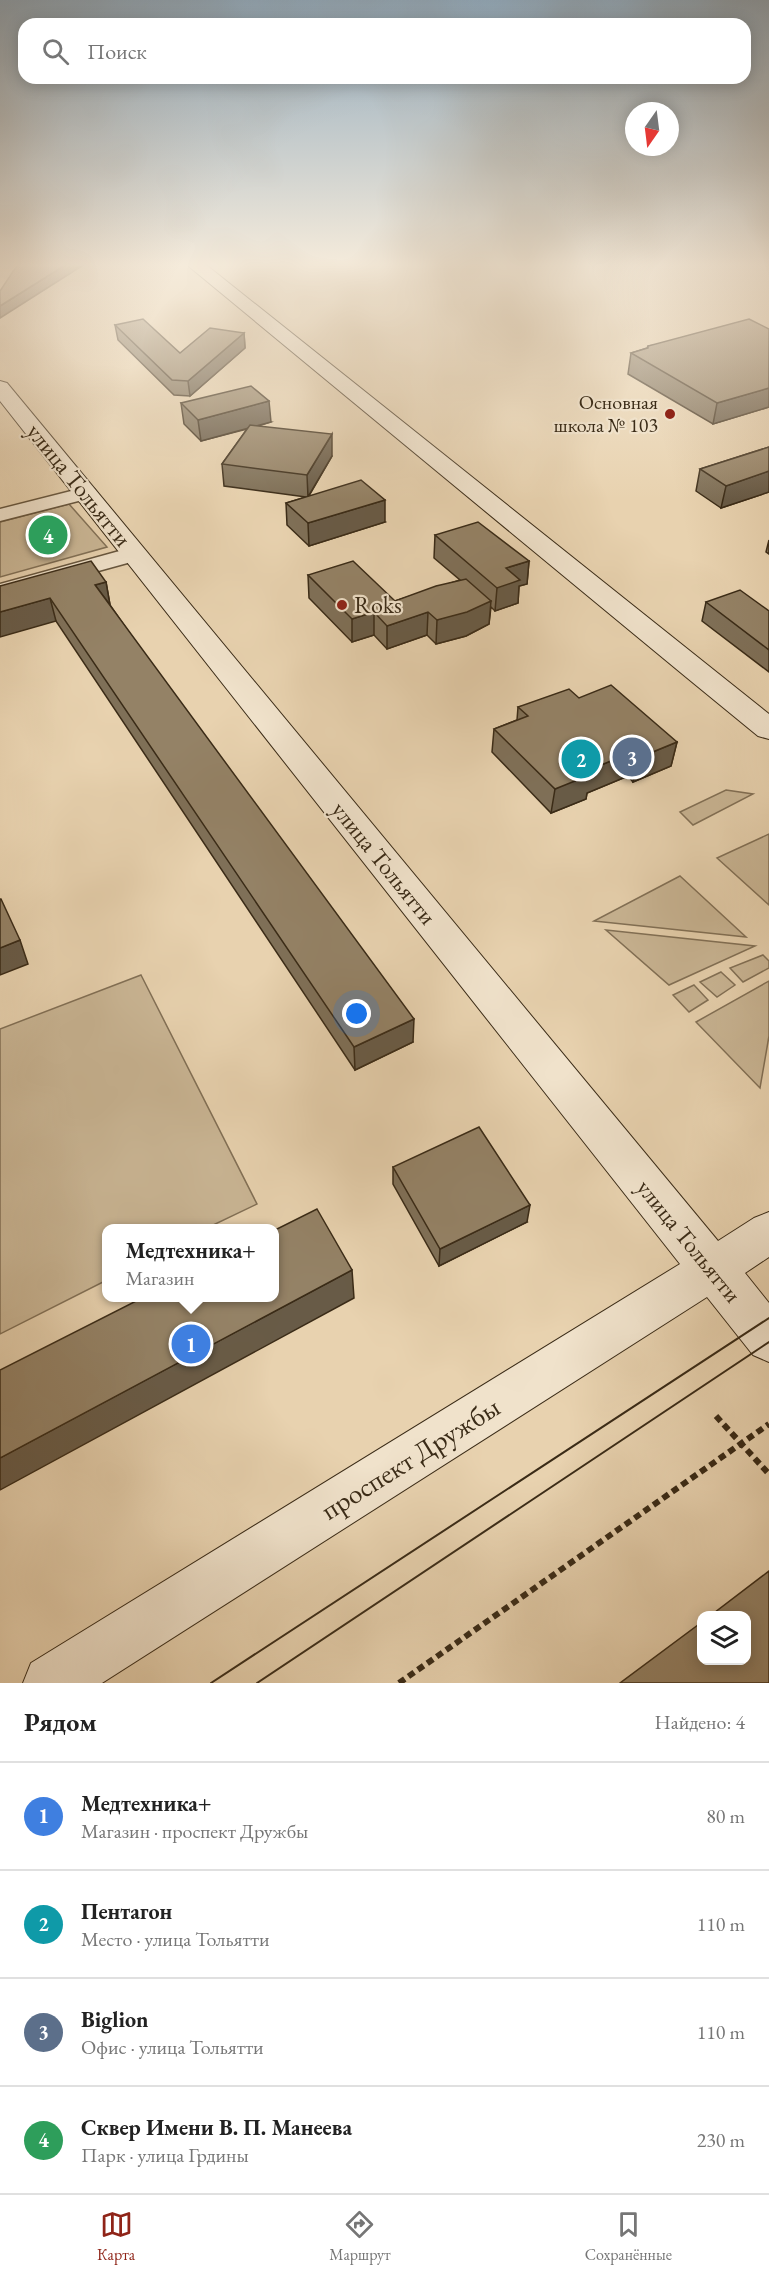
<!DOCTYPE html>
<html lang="ru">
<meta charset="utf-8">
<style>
:root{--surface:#fff;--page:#f2f2f2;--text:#222;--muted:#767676;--line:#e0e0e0;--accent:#8f2418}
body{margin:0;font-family:"EB Garamond",serif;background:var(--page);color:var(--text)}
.controls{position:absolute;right:18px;bottom:18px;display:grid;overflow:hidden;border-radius:12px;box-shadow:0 3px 15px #0003}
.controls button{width:54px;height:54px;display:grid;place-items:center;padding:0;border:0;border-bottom:2px solid var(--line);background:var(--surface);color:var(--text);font:30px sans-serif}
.compass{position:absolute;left:625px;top:102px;width:54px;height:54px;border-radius:50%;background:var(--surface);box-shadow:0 3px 15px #0003;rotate:194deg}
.you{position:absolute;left:357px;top:1014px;width:21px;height:21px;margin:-15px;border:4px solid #fff;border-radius:50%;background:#1a73e8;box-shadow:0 0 0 9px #1a73e833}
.badge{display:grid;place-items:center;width:39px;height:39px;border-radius:50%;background:var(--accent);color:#fff;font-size:20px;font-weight:700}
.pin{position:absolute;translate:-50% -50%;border:3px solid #fff;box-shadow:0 2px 6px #0006}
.popup{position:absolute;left:102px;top:1224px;width:177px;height:78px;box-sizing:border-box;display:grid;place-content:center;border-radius:12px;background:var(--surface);filter:drop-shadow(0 2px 4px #0005);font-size:20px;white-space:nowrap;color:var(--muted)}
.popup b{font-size:22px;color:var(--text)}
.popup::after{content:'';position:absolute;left:50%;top:100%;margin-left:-12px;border:12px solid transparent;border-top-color:var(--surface)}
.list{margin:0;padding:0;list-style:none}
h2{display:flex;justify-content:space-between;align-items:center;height:78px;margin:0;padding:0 24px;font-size:26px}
h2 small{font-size:20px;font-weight:400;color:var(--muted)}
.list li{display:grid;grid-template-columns:39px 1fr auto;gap:18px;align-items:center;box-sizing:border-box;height:108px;padding:0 24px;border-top:2px solid var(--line)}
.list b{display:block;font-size:22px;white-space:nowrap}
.list p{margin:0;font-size:20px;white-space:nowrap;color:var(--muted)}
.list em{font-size:20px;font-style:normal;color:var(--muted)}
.icon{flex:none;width:33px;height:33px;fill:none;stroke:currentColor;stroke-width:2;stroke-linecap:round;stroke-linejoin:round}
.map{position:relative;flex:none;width:769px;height:1683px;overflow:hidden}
.search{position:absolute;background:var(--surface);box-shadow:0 3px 15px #0003;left:18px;right:18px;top:18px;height:66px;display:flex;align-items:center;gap:15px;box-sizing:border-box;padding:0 21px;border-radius:18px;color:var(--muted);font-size:22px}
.sheet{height:510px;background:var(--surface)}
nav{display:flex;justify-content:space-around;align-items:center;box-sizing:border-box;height:84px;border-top:2px solid var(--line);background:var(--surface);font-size:16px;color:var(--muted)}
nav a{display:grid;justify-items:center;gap:3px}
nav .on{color:var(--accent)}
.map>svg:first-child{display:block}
.green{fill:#cab695;stroke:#827056;stroke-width:1.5}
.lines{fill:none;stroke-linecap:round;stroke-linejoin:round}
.street-casing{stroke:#66553d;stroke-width:3}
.secondary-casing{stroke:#3a2b17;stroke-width:2}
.path{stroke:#3a2b17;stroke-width:6;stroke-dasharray:7 4.5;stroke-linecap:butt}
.street{fill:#f0e2cb;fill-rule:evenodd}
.secondary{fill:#f0e2cb;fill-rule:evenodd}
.tram{stroke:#3a2b17;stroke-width:2}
.wall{fill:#7f7058;stroke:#3a2b17;stroke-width:1.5}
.shaded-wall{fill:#685b47;stroke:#3a2b17;stroke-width:1.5}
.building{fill:#948266;stroke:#3a2b17;stroke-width:1.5}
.poi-dot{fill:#8f2418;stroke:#f0e2cb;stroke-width:2}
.labels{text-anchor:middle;stroke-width:4.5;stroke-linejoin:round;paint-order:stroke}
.far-poi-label{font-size:20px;fill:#3a2b17;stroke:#f0e2cb;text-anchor:end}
.street-label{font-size:24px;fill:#3a2b17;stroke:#f0e2cb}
.poi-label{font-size:24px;fill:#3a2b17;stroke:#f0e2cb;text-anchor:start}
.near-street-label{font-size:28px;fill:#3a2b17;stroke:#f0e2cb}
</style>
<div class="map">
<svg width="769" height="1683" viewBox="0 0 769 1683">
<rect width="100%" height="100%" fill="#e8d2af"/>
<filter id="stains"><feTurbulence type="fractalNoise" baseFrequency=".00333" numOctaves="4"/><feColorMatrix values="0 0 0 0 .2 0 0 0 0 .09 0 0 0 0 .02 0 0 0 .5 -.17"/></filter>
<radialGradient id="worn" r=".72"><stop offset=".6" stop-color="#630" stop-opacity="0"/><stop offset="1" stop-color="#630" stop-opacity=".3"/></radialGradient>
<path class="green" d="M69,504l38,43 -107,30v-55z
M726,790l27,4 -60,31 -13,-13z
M769,834v71l-52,-47z
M680,876l66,61 -152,-16z
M606,930l149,16 -86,39z
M763,955l6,6v7l-26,14 -13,-14z
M721,972l14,13 -18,12 -17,-15z
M141,975l116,229 -50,24h-100v52l-107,54v-305z
M769,981v55l-9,52 -64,-66z
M694,985l14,15 -19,12 -16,-17z"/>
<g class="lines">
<g class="street-casing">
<path id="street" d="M87,487l7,2 3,4 -3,4 -94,24v-12z
M134,547l8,2 3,5 -3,5 -142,39v-14z"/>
</g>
<g class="secondary-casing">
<path id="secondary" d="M186,264h19l564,450v25l-11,-3 -72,-59z
M0,381l7,2 711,858 36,-23 15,-6v45l-24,16 24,30v59l-16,-7 -46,-58 -605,386h-79l8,-20 649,-399 -680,-863z"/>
</g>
<path class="path" d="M716,1416l53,58
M399,1683l370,-259"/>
<use href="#street" class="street"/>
<use href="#secondary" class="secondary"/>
<path class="tram" d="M211,1683l558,-365
M257,1683l512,-341"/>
</g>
<path class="wall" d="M115,325l65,28 64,-20 1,15 -55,48 -16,-1 -56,-55z
M769,329v78l-56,17 -85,-50 3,-21 16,-5 1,-2z
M181,403l90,19 -13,4 74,30 -23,40 76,26 -76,24 -22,-21 -1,-22 20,-6 -82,-11 -2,-22 25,-35 -46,12 -17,-17z
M769,447v45l-48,16 -25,-17 4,-22z
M435,535l94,26 -2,23 -8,2 -1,17 -23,8 -4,-4 -2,17 -23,12 -30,8 -9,-9 -40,14 -13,-14 -22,7 -43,-44 -1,-23 87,26 65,-21 -26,-22z
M769,540v14l-3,-2z
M106,582l4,23 303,437 -58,28 -299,-449 -56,-35z
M706,602l63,9v61l-67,-51z
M579,698l98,44 -6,24 -38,16 -5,-6 -41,17 -1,6 -35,14 -59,-61 2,-23 23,-9 1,-13z
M393,1167l134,55 -88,44 -46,-82z"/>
<path class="shaded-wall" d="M67,264h18l-85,54v-12z
M244,333l1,15 -55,48 -2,-15z
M769,388v19l-56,17 4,-21z
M269,401l2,21 -70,19 -3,-21z
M332,434v22l-24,41 -1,-22z
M769,471v21l-48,16 5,-22z
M385,500v22l-76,24 -1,-23z
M529,561l-2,23 -8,2 -1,17 -23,8 2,-23 9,-20z
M106,582l4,23 -15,-20z
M50,598l6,23 -56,16v-25z
M491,601l-2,23 -23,12 -30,8 1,-24z
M374,612v23l-22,7v-23z
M428,612l-1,23 -40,14v-23z
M677,742l-6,24 -38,16 5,-24z
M632,752l-4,24 -41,17 -1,6 -35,14 4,-24 32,-18z
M20,940l8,24 -28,11v-27z
M414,1019l-1,23 -58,28 -1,-23z
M530,1205l-3,17 -88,44 1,-17z
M352,1270l2,28 -354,192v-32z"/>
<path class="building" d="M18,264h49l-67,42v-15z
M143,319l37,34 30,-25 34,5 -56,48 -16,-1 -57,-55z
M749,319l20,10v59l-52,15 -86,-50 17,-5v-2z
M251,386l18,15 -71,19 -17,-17z
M250,425l82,9 -25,41 -85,-11z
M769,447v24l-43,15 -26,-17z
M361,480l24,20 -77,23 -22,-20z
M478,522l51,39 -23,7 14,12 -23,8 -62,-53z
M91,561l15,21 -11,3 319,434 -60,28 -304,-449 -50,14v-26z
M353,561l42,40 41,-15 30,-7 25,22 -24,11 -30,8 -9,-8 -41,14 -13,-14 -22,7 -44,-44z
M740,590l29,21v39l-63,-48z
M611,685l66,57 -39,16 -6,-6 -45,19 3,4 -35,14 -61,-60 34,-13 -10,-9 51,-18 10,9z
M0,899h1l19,41 -20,8z
M479,1127l51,78 -90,44 -47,-82z
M317,1209l35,61 -352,188v-88l142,-72h133v-68z
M769,1571v112h-149l82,-61v38h45v-44h-37z"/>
<linearGradient id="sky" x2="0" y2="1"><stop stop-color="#90a9bc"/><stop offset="0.53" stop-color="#f5ebdb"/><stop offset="1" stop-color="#f5ebdb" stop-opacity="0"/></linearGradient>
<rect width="769" height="500" fill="url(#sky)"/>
<g class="poi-dot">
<circle cx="670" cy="414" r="6"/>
<circle cx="342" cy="605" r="6"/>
</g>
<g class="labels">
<g class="far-poi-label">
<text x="658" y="409">Основная<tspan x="658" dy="23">школа № 103</tspan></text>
</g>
<g class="street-label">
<text transform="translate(79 485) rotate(51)" y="8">улица Тольятти</text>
<text transform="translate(384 863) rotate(51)" y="8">улица Тольятти</text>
<text transform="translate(689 1241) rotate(51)" y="8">улица Тольятти</text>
</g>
<g class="poi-label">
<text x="354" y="613">Roks</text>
</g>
<g class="near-street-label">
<text transform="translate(410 1458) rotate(-32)" y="10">проспект Дружбы</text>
</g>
</g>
<rect width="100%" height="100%" filter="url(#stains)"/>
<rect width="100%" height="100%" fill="url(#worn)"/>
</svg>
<div class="controls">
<button><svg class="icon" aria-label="layers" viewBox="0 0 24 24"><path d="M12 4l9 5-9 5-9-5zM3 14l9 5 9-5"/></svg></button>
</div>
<svg class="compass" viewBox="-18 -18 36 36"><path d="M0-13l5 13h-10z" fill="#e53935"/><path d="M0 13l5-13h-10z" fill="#767676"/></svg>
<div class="you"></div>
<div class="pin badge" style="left:191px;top:1344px;background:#3f7fe0">1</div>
<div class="popup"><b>Медтехника+</b>Магазин</div>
<div class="pin badge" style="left:581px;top:759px;background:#0f9aa8">2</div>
<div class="pin badge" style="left:632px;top:757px;background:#5c6f8a">3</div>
<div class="pin badge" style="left:48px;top:535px;background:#2e9e5b">4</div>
<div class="search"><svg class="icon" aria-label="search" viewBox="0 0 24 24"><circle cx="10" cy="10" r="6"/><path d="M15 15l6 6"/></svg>Поиск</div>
</div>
<section class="sheet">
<h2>Рядом<small>Найдено: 4</small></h2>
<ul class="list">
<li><span class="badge" style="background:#3f7fe0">1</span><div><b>Медтехника+</b><p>Магазин · проспект Дружбы</p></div><em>80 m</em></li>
<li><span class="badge" style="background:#0f9aa8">2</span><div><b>Пентагон</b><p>Место · улица Тольятти</p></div><em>110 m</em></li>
<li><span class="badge" style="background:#5c6f8a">3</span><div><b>Biglion</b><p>Офис · улица Тольятти</p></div><em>110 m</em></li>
<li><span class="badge" style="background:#2e9e5b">4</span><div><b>Сквер Имени В. П. Манеева</b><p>Парк · улица Грдины</p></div><em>230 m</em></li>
</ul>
</section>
<nav>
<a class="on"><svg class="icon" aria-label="map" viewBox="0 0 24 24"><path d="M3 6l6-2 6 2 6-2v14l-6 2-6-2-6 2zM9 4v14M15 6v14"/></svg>Карта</a>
<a><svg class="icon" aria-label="directions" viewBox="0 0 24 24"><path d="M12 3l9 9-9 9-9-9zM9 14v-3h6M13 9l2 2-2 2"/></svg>Маршрут</a>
<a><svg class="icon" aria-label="saved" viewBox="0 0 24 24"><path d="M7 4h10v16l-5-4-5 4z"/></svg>Сохранённые</a>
</nav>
